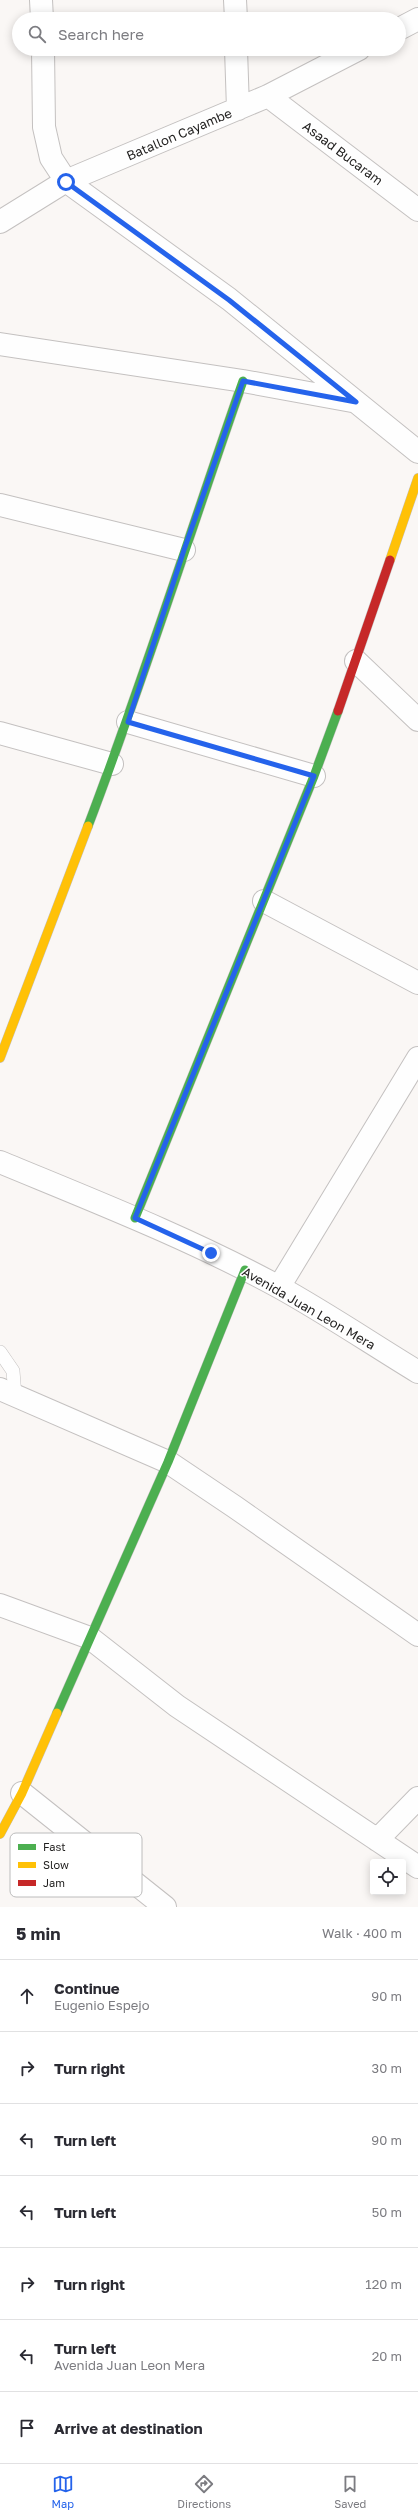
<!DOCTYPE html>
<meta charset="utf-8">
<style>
:root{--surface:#fff;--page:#f2f2f3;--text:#2b2b33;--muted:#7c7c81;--line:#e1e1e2;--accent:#2563eb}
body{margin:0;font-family:"Golos Text",sans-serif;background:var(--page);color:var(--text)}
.controls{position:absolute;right:12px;bottom:12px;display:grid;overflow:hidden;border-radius:4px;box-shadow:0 2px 10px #0003}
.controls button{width:36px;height:36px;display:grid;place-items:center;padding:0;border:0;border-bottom:1px solid var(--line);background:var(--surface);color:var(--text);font:20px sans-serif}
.stop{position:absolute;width:12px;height:12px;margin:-9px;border:3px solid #2563eb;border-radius:50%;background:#fff}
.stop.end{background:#2563eb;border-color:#fff;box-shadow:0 1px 4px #0008}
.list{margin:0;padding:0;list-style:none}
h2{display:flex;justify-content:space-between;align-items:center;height:52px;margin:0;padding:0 16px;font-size:17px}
h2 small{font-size:13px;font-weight:400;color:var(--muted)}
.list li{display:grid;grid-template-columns:26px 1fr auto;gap:12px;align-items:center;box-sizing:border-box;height:72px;padding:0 16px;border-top:1px solid var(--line)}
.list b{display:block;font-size:15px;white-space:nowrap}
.list p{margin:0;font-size:13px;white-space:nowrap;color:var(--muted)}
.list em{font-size:13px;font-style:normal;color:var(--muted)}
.icon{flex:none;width:22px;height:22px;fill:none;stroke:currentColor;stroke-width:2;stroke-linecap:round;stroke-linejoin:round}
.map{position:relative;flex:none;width:418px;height:1907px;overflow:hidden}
.search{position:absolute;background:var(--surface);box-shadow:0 2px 10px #0003;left:12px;right:12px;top:12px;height:44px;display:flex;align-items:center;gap:10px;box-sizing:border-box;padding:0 14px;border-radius:22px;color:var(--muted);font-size:15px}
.sheet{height:556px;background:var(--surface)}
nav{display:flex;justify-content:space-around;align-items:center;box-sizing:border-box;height:56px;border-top:1px solid var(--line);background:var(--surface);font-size:11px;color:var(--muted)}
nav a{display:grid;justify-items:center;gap:2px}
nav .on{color:var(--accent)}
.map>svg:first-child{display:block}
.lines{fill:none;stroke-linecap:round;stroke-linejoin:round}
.lane-casing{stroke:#c4c1c0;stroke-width:14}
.street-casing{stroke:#c4c1c0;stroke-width:24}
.fast-casing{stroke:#c4c1c0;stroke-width:10}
.slow-casing{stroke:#c4c1c0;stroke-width:10}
.jam-casing{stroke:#c4c1c0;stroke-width:10}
.lane{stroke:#fefefe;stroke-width:13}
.street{stroke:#fefefe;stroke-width:22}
.fast{stroke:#4caf50;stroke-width:9}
.slow{stroke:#ffc107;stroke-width:9}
.jam{stroke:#c62828;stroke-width:9}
.route{stroke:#2563eb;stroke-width:5}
.labels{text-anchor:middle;stroke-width:3;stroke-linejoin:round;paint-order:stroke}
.street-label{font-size:13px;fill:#201f1e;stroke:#fff}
.key{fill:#fff;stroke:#bcbcbc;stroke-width:1}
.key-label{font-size:11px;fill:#201f1e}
</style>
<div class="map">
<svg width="418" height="1907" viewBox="0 0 418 1907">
<rect width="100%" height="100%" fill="#faf7f5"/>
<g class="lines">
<g class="lane-casing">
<path id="lane" d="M0,1352l13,19 2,25"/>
</g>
<g class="street-casing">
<path id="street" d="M41,0l1,19
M235,0l1,19
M399,29l19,-10
M43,49l1,78 7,31 15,23 163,118 189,153
M236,49l2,60
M268,96l150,114
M0,222l66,-41 202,-85 91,-47
M0,344l243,37 109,20
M0,505l184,45
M356,661l62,59
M128,722l186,54
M0,733l112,31
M264,901l154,82
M0,1162c94,39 189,76 279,125 47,26 93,57 139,85
M279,1287l139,-229
M0,1389l168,73 67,45 183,128
M0,1605l90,33 87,68 241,161
M22,1793l143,114
M377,1840l41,-42"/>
</g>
<g class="fast-casing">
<path id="fast" d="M88,826c56,-147 103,-297 155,-445
M135,1218l179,-442 24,-65
M57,1713l111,-251 77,-192"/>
</g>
<g class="slow-casing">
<path id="slow" d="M390,560l28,-82
M0,1058l88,-232
M0,1834l22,-41 35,-80"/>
</g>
<g class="jam-casing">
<path id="jam" d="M338,711l52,-151"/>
</g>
<use href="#lane" class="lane"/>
<use href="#street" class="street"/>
<use href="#fast" class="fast"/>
<use href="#slow" class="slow"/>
<use href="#jam" class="jam"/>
</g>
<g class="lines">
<path class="route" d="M66,182l163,118 127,102 -113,-21 -59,169 -56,172 186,54 -179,442 76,35"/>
</g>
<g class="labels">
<g class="street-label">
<text transform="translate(179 134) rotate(-23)" y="5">Batallon Cayambe</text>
<text transform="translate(343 153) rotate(37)" y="5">Asaad Bucaram</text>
<text transform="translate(309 1308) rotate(30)" y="5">Avenida Juan Leon Mera</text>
</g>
</g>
<rect x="10" y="1833" width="132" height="64" rx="6" class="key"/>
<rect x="18" y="1844" width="18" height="6" fill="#4caf50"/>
<rect x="18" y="1862" width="18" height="6" fill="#ffc107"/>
<rect x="18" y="1880" width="18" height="6" fill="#c62828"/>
<g class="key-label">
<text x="43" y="1851">Fast</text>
<text x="43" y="1869">Slow</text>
<text x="43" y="1887">Jam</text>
</g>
</svg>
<div class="controls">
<button><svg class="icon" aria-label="locate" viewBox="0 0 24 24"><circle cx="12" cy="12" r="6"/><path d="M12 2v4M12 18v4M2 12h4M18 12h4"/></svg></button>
</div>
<div class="stop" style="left:66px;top:182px"></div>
<div class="stop end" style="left:211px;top:1253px"></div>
<div class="search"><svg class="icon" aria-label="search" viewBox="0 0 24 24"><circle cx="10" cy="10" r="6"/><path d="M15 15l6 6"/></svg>Search here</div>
</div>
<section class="sheet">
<h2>5 min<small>Walk · 400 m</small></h2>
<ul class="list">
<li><svg class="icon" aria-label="ahead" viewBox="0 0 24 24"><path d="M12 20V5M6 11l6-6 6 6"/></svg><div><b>Continue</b><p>Eugenio Espejo</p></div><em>90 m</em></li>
<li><svg class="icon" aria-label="right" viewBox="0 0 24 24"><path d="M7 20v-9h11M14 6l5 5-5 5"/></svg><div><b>Turn right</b></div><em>30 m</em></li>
<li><svg class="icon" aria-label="left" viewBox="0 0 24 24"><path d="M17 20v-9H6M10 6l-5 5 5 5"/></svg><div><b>Turn left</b></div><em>90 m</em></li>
<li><svg class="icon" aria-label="left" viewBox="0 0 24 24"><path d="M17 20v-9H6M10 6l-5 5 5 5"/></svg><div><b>Turn left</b></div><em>50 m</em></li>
<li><svg class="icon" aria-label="right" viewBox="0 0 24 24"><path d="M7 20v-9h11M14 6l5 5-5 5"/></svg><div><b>Turn right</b></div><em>120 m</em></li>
<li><svg class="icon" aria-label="left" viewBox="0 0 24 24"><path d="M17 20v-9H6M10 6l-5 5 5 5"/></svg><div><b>Turn left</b><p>Avenida Juan Leon Mera</p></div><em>20 m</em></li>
<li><svg class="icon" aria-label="arrive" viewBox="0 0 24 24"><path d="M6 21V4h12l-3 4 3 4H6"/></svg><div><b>Arrive at destination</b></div></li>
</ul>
</section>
<nav>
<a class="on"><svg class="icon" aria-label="map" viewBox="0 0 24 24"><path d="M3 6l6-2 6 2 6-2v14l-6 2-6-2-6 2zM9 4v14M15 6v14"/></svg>Map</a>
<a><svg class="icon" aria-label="directions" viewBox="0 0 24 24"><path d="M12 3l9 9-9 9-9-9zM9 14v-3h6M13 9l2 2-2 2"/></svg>Directions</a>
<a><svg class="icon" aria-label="saved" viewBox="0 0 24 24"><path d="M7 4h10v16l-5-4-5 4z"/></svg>Saved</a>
</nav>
